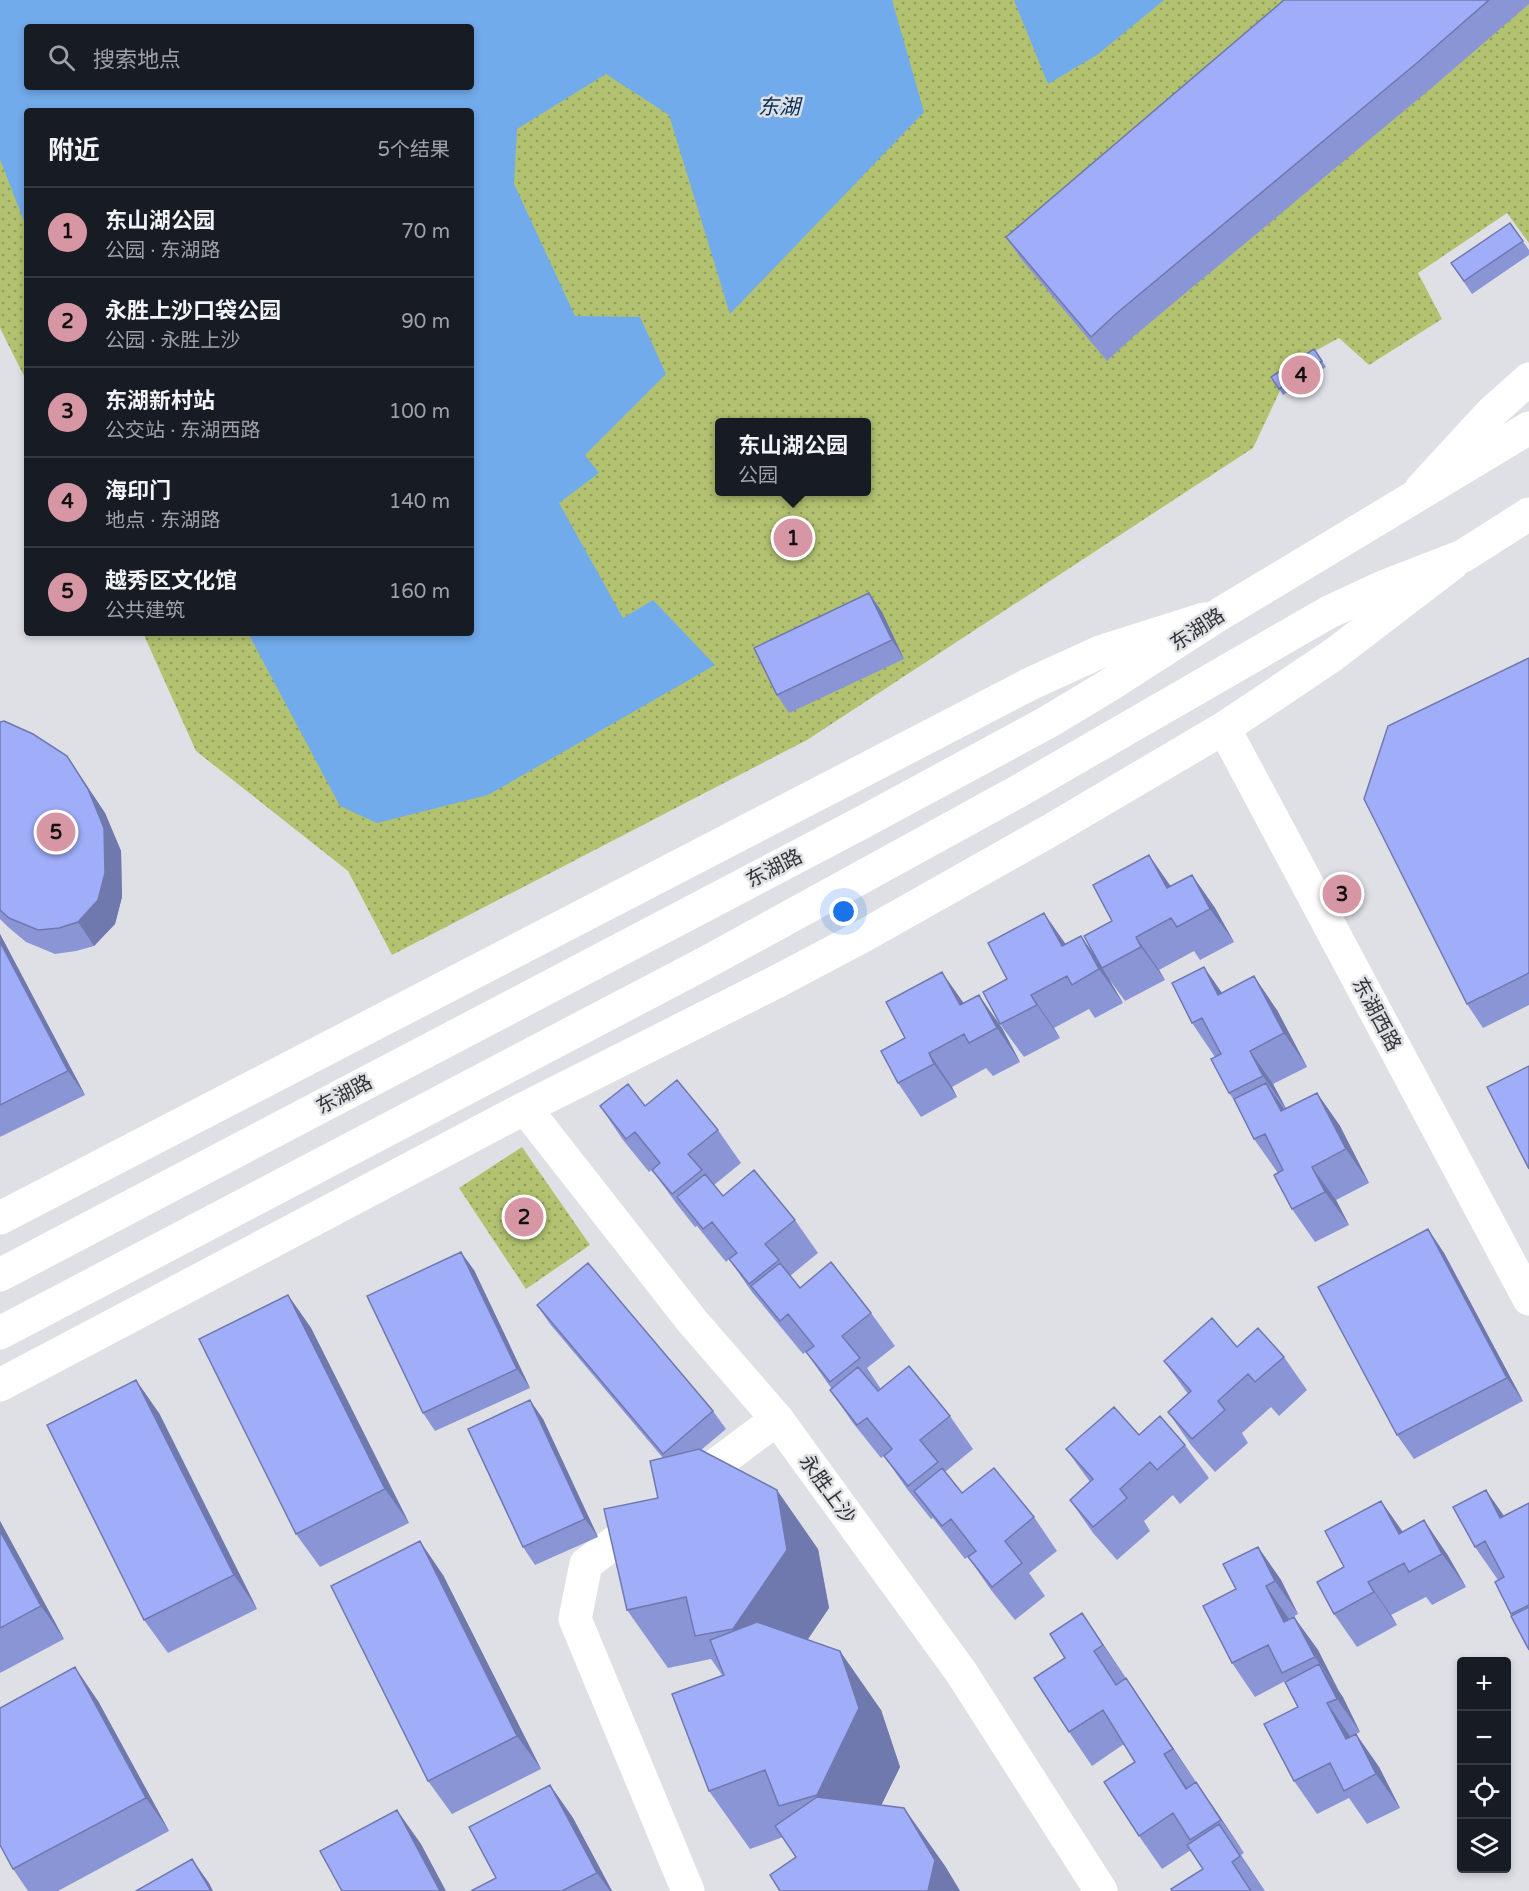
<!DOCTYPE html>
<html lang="zh">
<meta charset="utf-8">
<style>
:root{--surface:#171b24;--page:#20242c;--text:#f1f3f6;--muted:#9ea1a6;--line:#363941;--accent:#d696a3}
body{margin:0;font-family:"Varela Round","Noto Sans SC",sans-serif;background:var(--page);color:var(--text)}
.controls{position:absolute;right:18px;bottom:18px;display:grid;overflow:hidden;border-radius:6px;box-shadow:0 3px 9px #0003}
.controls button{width:54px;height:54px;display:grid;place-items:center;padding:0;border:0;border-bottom:2px solid var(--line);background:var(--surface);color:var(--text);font:30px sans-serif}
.you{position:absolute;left:844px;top:912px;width:21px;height:21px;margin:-15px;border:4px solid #fff;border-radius:50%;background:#1a73e8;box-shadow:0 0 0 9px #1a73e833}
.badge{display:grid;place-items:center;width:39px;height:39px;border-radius:50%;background:var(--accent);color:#111;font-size:20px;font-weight:700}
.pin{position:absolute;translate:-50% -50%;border:3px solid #fff;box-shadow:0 2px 6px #0006}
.popup{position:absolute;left:715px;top:418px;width:156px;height:78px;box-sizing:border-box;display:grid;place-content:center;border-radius:6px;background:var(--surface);filter:drop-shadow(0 2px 4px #0005);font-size:20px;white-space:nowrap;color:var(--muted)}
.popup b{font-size:22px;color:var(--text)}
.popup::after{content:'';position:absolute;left:50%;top:100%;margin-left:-12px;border:12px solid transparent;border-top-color:var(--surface)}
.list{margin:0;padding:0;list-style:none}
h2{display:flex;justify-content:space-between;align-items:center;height:78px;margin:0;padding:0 24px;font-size:26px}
h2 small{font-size:20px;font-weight:400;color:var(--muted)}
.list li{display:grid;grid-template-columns:39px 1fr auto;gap:18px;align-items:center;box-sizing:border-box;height:90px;padding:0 24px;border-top:2px solid var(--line)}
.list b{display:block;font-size:22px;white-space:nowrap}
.list p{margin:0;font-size:20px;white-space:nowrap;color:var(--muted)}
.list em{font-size:20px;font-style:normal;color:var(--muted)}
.icon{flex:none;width:33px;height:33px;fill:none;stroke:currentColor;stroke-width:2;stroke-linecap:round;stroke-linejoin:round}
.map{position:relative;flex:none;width:1529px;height:1891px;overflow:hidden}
.search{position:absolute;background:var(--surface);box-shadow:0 3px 9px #0003;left:24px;top:24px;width:450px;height:66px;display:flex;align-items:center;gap:15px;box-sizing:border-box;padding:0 21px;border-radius:6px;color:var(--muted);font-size:22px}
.panel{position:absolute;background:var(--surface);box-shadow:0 3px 9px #0003;left:24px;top:108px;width:450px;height:528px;border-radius:6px}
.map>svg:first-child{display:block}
.park{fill:url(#park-dots);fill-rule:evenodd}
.water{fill:#72abeb;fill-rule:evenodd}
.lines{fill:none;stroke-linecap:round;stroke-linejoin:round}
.street{stroke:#fff;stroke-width:33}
.secondary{stroke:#fff;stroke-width:33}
.primary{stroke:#fff;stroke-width:33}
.highway{stroke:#fff;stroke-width:33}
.wall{fill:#8a95d6}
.shaded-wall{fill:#7079ae}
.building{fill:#a0adf9;stroke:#7079ae;stroke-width:1.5}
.labels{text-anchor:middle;stroke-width:5;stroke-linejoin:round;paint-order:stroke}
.street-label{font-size:20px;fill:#333436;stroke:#dfe0e6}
.water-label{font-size:21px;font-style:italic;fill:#032c54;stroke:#dfe0e6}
</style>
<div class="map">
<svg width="1529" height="1891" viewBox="0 0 1529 1891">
<defs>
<pattern id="park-dots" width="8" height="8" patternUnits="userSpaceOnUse" patternTransform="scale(1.5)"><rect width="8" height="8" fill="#b2c270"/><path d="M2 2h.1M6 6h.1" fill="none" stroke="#919e5d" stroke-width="1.8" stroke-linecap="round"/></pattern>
</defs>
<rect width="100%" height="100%" fill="#dfe0e6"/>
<path class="park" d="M0,0h1529v243l-22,-30 -89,60 24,46 -73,46 -30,-27 -46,25 -40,85 -446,292 -415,215 -44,-84 -152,-120 -53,-118h328v-522h-444v271l-27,-54zM27,27h444v60h-444zM720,422h146v70h-146z
M522,1147l68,98 -64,44 -67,-101z"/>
<path class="water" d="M0,0h892l32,112 -194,202 -61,-199 -63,-41 -89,55 -3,55 61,132 65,1 26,57 -81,81 14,18 -40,30 64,115 30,-18 62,65 -227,130 -111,28 -37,-17 -92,-173h223v-522h-444v118l-27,-70zM27,27h444v60h-444z
M1014,0h150l-67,55 -49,29z"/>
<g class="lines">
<path class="street" d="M685,1488l92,-69
M647,1518l-61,46 -11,55 113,272"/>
<path class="secondary" d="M1224,728l305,571
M525,1108l167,213 85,98 184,253 140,219
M0,1218l1030,-534 70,-32 104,-33
M0,1385l525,-277 253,-127 87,-46 186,-105 173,-102 60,-40 49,-33 119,-91"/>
<path class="primary" d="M1421,489l71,-77 37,-33"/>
<path class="highway" d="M0,1275l865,-454 183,-99 68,-41 104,-67 309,-186
M0,1333l707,-371 310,-170 312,-180 54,-25 80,-31 66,-42"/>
</g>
<path class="wall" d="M1284,0h245v4l-94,81 -301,251 -27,25 -85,-101 -16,-23z
M1510,223l19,27v5l-57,39 -21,-31z
M1314,349l12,18 -43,28 -12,-18z
M869,593l13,19 22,47 -115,54 -12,-18z
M1529,658v347l-46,23 -16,-24z
M0,722l83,58 22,33 16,38 1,46 -7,27 -21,22 -18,5 -21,3 -29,-12 -18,-15 -8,-8z
M1192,875l23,33 19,34 -34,18 -6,-9 -35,19 6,10 -40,21 -16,-22 14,24 -28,15 -6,-9 -35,19 6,10 -36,19 -24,-33 7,-45 74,-43 16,23 15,-38z
M0,934l85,161 -85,42z
M1222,993l55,17 30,57 -34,17 13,24 31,-15 23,33 29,57 -33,17 13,25 -34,17 -23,-33 -14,-36 -24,-34 -18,-36 -7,-10 -14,-36 -23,-34z
M964,1003l38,25 18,34 -27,14 -7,-8 -34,19 5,10 -36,20 -23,-34 7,-45z
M600,1106h45l73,24 23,33 -27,22 9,11 72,24 23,33 -28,23 10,12 71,25 24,33 -28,22 14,21 69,27 23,33 -28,23 17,21 72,24 23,34 -28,22 16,23 -30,24 -24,-30 -23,-33 6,-5 -9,7 -32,-41 -2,1 -24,-30 -23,-33 6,-5 -9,7 -28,-35 -23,-33 1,-2 -25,-36 6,-5 -9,7 -51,-62 -23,-33 -3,3 -29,-36 -2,1 -19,-24 -24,-33 6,-5 -9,7 -26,-32z
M1428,1229l16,24 79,148 -109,58 -17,-24z
M474,1270l56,118 -95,43 -12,-18z
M288,1295l23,33 98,195 -89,44 -24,-33z
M537,1305l176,106 13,18 -25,21 117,99 11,59 -22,32 74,70 19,57 -19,38 23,3 41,58 15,25h-180l16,-34 -13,-20 -33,12 -41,-58 13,-116 -11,-16 -43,9 -41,-58 31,-112 5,-40 -113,-134z
M1237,1347l47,10 23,33 -28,26 -8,-9 -29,26 6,10 -33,29 -24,-27 -23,-33 20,-18 -24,-33z
M159,1413l98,196 -89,44 -24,-33z
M543,1419l55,118 -63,28 -12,-18z
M1139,1435l46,10 24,33 -29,26 -7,-9 -29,26 6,10 -33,29 -24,-27 -23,-33 20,-18 -24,-33z
M1381,1501l22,31 44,22 19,33 -34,18 -6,-8 -35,18 6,10 -40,22 -23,-33 10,-47z
M1529,1503v147l-34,-68 3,-2 -23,-33 29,-31z
M0,1521l64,118 -64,34z
M1258,1547l23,33 17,34 -9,5 5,-2 24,33 42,82 -9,5 5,-3 23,33 21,41 -33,16 -18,-26 -32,16 -23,-33 4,-74 -11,-27 -32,17 -23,-34 4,-74z
M443,1575l98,194 -89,45 -24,-33z
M1082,1613l67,99 47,70 -9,6 9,-6 48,71 -3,2 24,36h-93l31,-22 -12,-19 -29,19 -23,-33 -4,-74 -11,-18 -32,22 -23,-34 -4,-74z
M98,1701l71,130 -111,60h-30l-15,-22z
M550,1785l23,33 39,73h-141l25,-13z"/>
<path class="shaded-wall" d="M869,593l13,19 22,47 -12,-19z
M67,756l38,57 16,38 1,46 -7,27 -21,22 -16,-24z
M1149,855l23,33 19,34 -24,-34z
M1192,875l23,33 19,34 -24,-33z
M1044,913l23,33 19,33 -24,-33z
M0,934l85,161 -17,-24 -68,-129z
M1081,936l22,31 -1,1 7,11 14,24 -24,-34z
M1136,937l23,33 6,10 -24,-33z
M1204,967l23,33 -9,-5z
M942,972l23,33 19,33 -24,-33z
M1254,976l23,34 30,57 -23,-34z
M979,995l23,33 18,34 -23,-34z
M1031,995l23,33 6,10 -23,-33z
M1250,1051l23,33 13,25 -23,-33z
M929,1053l23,34 5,10 -23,-33z
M1266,1083l23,33 -8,-5z
M1317,1093l23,33 29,57 -23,-34z
M1312,1167l24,33 13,25 -24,-33z
M1428,1229l16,24 79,148 -16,-23z
M461,1252l13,18 56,118 -13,-19z
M288,1295l23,33 98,195 -24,-34z
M136,1380l23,33 98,196 -23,-34z
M530,1400l13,19 55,118 -13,-18z
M777,1490l41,59 11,59 -54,80 -42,-59z
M1486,1490l23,33 -9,-5z
M1381,1501l23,33 18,33 -23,-33z
M1424,1520l23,34 19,33 -24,-33z
M0,1521l64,118 -23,-33 -41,-75z
M420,1541l23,34 98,194 -24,-33z
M1258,1547l23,33 17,34 -23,-33z
M1368,1582l23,33 6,10 -23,-33z
M1266,1586l23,33 18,36 -23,-33z
M1082,1613l23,34 21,32 -23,-34z
M1294,1617l24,33 20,40 -23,-33z
M840,1651l41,59 19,57 -42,86 -41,-58z
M1319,1664l24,33 17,35 -23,-33z
M75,1667l23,34 71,130 -23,-33z
M1126,1678l23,34 47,70 -23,-33z
M1327,1703l23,33 19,36 -23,-33z
M1356,1734l23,33 21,41 -24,-34z
M1164,1754l23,34 -1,1z
M1196,1782l23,33 25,38 -23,-33z
M550,1785l23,33 39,73h-2l-13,-18z
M904,1808l41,58 15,25h-32z
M397,1810l24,34 25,47h-6z
M1219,1824l23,34 22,32 -24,-34z
M192,1859l17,24 4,8h-2z"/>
<path class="building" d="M1284,0h205l-71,62 -301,251 -26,24 -85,-100z
M1510,223l13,18 -59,40 -13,-18z
M1314,349l8,12 -43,28 -8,-12z
M869,593l23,47 -115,55 -23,-47z
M1529,658v315l-62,31 -103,-205 24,-73z
M4,721l29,13 34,22 21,33 16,39 1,45 -7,27 -20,22 -19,6 -21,2 -29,-12 -9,-8v-188z
M1149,855l18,33 25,-13 18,34 -33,18 -6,-9 -35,19 5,10 -39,21 -18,-32 28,-15 -19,-36z
M1044,913l18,33 19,-10 18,33 -27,16 -5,-9 -36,19 6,10 -37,19 -17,-32 24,-13 -19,-36z
M0,942l68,129 -68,34z
M1204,967l14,28 36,-19 30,57 -34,18 13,25 -34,17 -18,-34 10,-5 -19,-36 -10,5 -20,-40z
M942,972l18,33 19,-10 18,33 -28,15 -5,-9 -35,19 5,11 -36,19 -17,-32 24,-13 -19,-36z
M1529,1066v103l-42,-82z
M677,1080l41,50 -30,24 14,16 -30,24 -20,-24 8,-7 -25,-31 -9,7 -26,-33 28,-22 17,22z
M1266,1083l15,28 36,-18 29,56 -34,18 13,25 -33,17 -18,-34 9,-5 -18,-36 -11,5 -20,-40z
M754,1170l41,50 -30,24 14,16 -30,24 -20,-25 8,-6 -25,-31 -9,7 -26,-32 28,-23 18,22z
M1428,1229l79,149 -110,57 -79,-148z
M461,1252l56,117 -94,44 -56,-117z
M831,1262l40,51 -29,23 18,22 -30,24 -24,-30 8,-6 -26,-32 -8,7 -29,-35 29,-23 20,25z
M588,1263l125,148 -50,43 -126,-149z
M288,1295l97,194 -89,45 -97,-195z
M1212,1318l25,29 21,-19 26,29 -29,25 -7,-8 -30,27 7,9 -33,29 -24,-27 23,-21 -27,-30z
M909,1366l41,50 -30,24 18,22 -30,24 -24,-30 8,-7 -25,-31 -10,7 -27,-35 28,-23 20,24z
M136,1380l98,195 -90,45 -97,-195z
M530,1400l55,119 -62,28 -55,-118z
M1114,1407l25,28 21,-19 25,29 -28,25 -7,-8 -30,27 7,9 -34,29 -23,-27 23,-21 -27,-30z
M699,1449l78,41 10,60 -54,79 -38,7 -9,-39 -59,13 -23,-101 54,-11 -8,-37z
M942,1468l20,25 32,-25 40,49 -29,24 17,22 -30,24 -24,-30 8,-6 -25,-32 -9,7 -28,-35z
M1486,1490l14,28 29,-15v102l-18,9 -16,-32 9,-5 -19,-36 -10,6 -22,-40z
M1381,1501l18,33 25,-14 18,34 -33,18 -5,-9 -36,19 6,10 -40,22 -17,-32 27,-15 -19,-36z
M0,1531l41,75 -41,22z
M420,1541l97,195 -89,45 -97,-195z
M1258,1547l17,34 -9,5 18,36 10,-5 21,40 -33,16 -14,-28 -36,18 -29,-57 33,-17 -13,-25z
M1529,1607v43l-18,-34z
M1082,1613l21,32 -9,6 22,34 10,-7 47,71 -9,5 22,35 10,-7 25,38 -31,20 -17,-27 -34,23 -35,-54 31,-20 -32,-52 -34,22 -35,-54 31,-20 -15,-24z
M757,1622l83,29 19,57 -42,87 -38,11 -14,-36 -56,21 -37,-97 52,-19 -14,-35z
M1319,1664l18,35 -10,4 19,36 10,-5 20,40 -32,17 -14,-28 -36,18 -30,-57 34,-17 -13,-25z
M75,1667l71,131 -133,71 -13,-24v-137z
M550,1785l47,88 -35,18h-91l25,-13 -27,-51z
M817,1797l87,11 31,52 -7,31h-148l-10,-16 26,-18 -21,-31z
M397,1810l43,81h-98l-22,-40z
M1219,1824l21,32 -8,6 19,29h-79l-1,-2 32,-20 -16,-24z
M192,1859l19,32h-75z"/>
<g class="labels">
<g class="street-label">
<text transform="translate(1197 629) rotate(-33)" y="7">东湖路</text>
<text transform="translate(774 868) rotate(-27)" y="7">东湖路</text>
<text transform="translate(1377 1014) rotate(62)" y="7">东湖西路</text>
<text transform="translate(344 1094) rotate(-28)" y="7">东湖路</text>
<text transform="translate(828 1489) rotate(54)" y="7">永胜上沙</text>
</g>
<g class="water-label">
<text x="779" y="114">东湖</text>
</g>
</g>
</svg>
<div class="controls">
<button>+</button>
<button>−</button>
<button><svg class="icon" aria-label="locate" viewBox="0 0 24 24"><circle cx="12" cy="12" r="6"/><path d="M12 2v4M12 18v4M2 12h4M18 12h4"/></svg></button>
<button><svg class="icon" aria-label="layers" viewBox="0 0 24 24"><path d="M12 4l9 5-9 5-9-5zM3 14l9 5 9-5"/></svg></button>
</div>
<div class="you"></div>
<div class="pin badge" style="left:793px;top:538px">1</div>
<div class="popup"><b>东山湖公园</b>公园</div>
<div class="pin badge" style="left:524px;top:1217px">2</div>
<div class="pin badge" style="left:1342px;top:894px">3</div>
<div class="pin badge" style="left:1301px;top:375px">4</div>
<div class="pin badge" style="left:56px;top:832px">5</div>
<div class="search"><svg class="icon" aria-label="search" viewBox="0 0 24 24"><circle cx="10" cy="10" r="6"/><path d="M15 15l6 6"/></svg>搜索地点</div>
<section class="panel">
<h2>附近<small>5个结果</small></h2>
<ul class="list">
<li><span class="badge">1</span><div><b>东山湖公园</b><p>公园 · 东湖路</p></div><em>70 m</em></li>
<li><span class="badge">2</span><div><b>永胜上沙口袋公园</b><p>公园 · 永胜上沙</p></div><em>90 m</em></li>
<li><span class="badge">3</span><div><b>东湖新村站</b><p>公交站 · 东湖西路</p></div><em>100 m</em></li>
<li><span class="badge">4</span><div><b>海印门</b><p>地点 · 东湖路</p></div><em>140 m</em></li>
<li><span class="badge">5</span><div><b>越秀区文化馆</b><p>公共建筑</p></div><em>160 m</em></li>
</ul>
</section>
</div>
